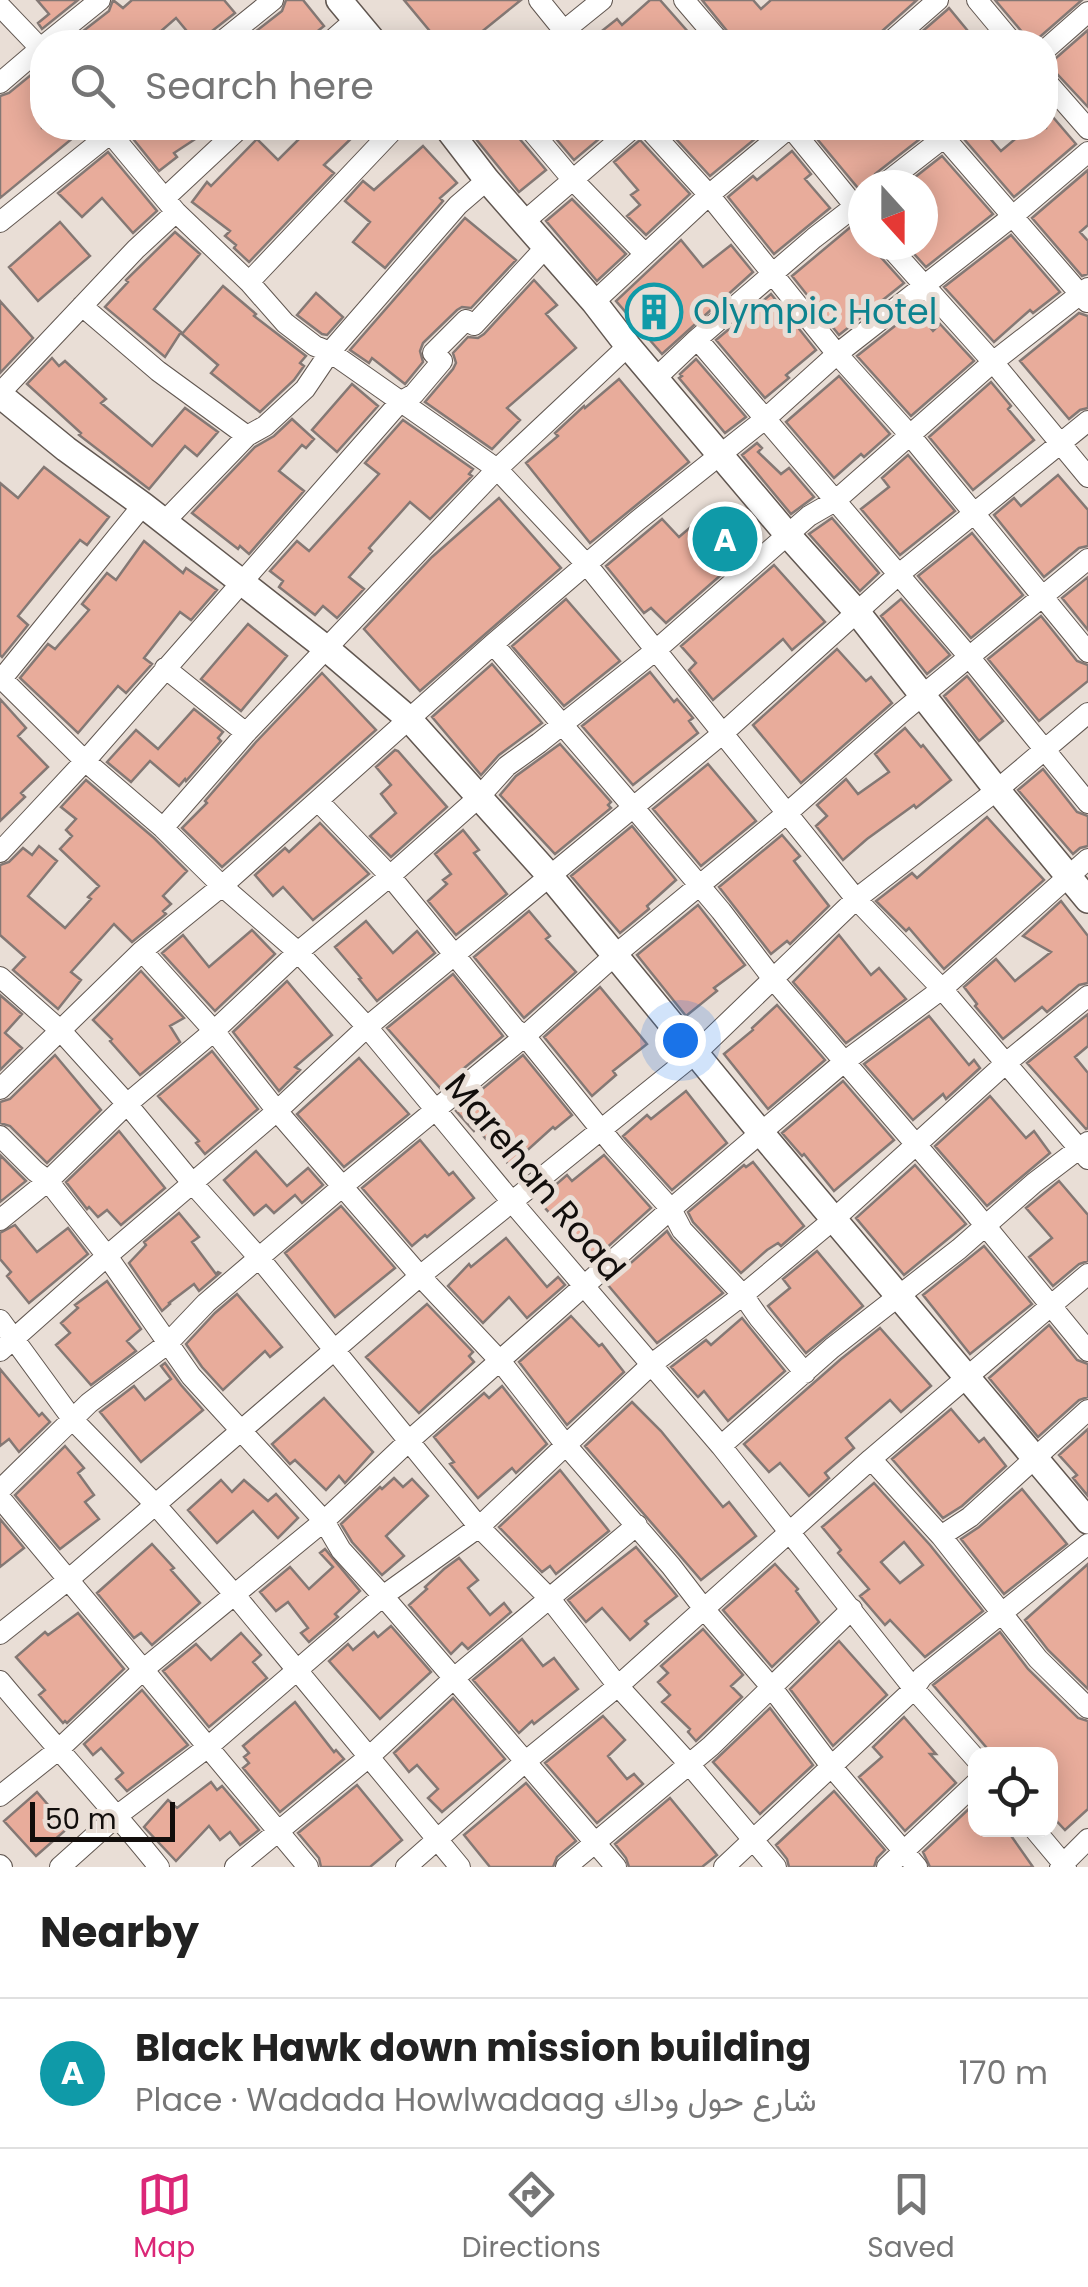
<!DOCTYPE html>
<meta charset="utf-8">
<style>
:root{--surface:#fff;--page:#f2f2f2;--text:#222;--muted:#767676;--line:#e0e0e0;--accent:#db2777}
body{margin:0;font-family:Poppins,Vazirmatn,sans-serif;background:var(--page);color:var(--text)}
.controls{position:absolute;right:30px;bottom:30px;display:grid;overflow:hidden;border-radius:20px;box-shadow:0 5px 25px #0003}
.controls button{width:90px;height:90px;display:grid;place-items:center;padding:0;border:0;border-bottom:2px solid var(--line);background:var(--surface);color:var(--text);font:50px sans-serif}
.compass{position:absolute;left:848px;top:170px;width:90px;height:90px;border-radius:50%;background:var(--surface);box-shadow:0 5px 25px #0003;rotate:159deg}
.scale{position:absolute;left:30px;bottom:25px;width:145px;box-sizing:border-box;padding-left:10px;border:5px solid #120e0c;border-top:0;font-size:28px;line-height:35px;white-space:nowrap;color:#120e0c;-webkit-text-stroke:8px #e9ded6;paint-order:stroke}
.you{position:absolute;left:680px;top:1040px;width:35px;height:35px;margin:-25px;border:8px solid #fff;border-radius:50%;background:#1a73e8;box-shadow:0 0 0 15px #1a73e833}
.badge{display:grid;place-items:center;width:65px;height:65px;border-radius:50%;background:var(--accent);color:#fff;font-size:32px;font-weight:700}
.pin{position:absolute;translate:-50% -50%;border:5px solid #fff;box-shadow:0 2px 10px #0006}
.list{margin:0;padding:0;list-style:none}
h2{display:flex;justify-content:space-between;align-items:center;height:130px;margin:0;padding:0 40px;font-size:42px}
h2 small{font-size:32px;font-weight:400;color:var(--muted)}
.list li{display:grid;grid-template-columns:65px 1fr auto;gap:30px;align-items:center;box-sizing:border-box;height:150px;padding:0 40px;border-top:2px solid var(--line)}
.list b{display:block;font-size:38px;white-space:nowrap}
.list p{margin:0;font-size:32px;white-space:nowrap;color:var(--muted)}
.list em{font-size:32px;font-style:normal;color:var(--muted)}
.icon{flex:none;width:55px;height:55px;fill:none;stroke:currentColor;stroke-width:2;stroke-linecap:round;stroke-linejoin:round}
.map{position:relative;flex:none;width:1088px;height:1867px;overflow:hidden}
.search{position:absolute;background:var(--surface);box-shadow:0 5px 25px #0003;left:30px;right:30px;top:30px;height:110px;display:flex;align-items:center;gap:25px;box-sizing:border-box;padding:0 35px;border-radius:40px;color:var(--muted);font-size:38px}
.sheet{height:280px;background:var(--surface)}
nav{display:flex;justify-content:space-around;align-items:center;box-sizing:border-box;height:140px;border-top:2px solid var(--line);background:var(--surface);font-size:28px;color:var(--muted)}
nav a{display:grid;justify-items:center;gap:5px}
nav .on{color:var(--accent)}
.map>svg:first-child{display:block}
.building{fill:#e8ac9b;stroke:#847874;stroke-width:2.5;fill-rule:evenodd}
.lines{fill:none;stroke-linecap:round;stroke-linejoin:round}
.minor-casing{stroke:#615751;stroke-width:22}
.tertiary-casing{stroke:#615751;stroke-width:28}
.minor{stroke:#fff;stroke-width:20}
.tertiary{stroke:#fff;stroke-width:25}
.labels{text-anchor:middle;stroke-width:10;stroke-linejoin:round;paint-order:stroke}
.culture-label{font-size:35px;fill:#0d838f;stroke:#e9ded6;text-anchor:start}
.street-label{font-size:35px;fill:#120e0c;stroke:#e9ded6}
</style>
<div class="map">
<svg width="1088" height="1867" viewBox="0 0 1088 1867">
<rect width="100%" height="100%" fill="#e9ded6"/>
<path class="building" d="M37,0h41l-36,29 -4,-6 11,-9z
M113,0l10,8 9,-8h92l11,13 -23,18 -5,11h-11l-20,-24 -24,21 -6,-6 -12,9h-65l40,-31z
M286,0h17l21,26 -20,16h-40l-9,-10 27,-21z
M404,0h117l-52,42h-30z
M650,0h10l37,42h-109l29,-23 5,6z
M702,0h51l8,9 10,-9h146l-36,32 -4,10h-141z
M995,0h87l-48,42h-8l-3,-9z
M949,8l28,34h-67l37,-32z
M1088,30v77l-42,-45 9,-3z
M37,70l5,6v52h43l-85,70v-102l9,-3z
M1046,109l30,35 -62,53 -50,-58 6,-11h11l20,23 27,-23h18z
M140,128h72l-38,25 3,4 -18,14 -29,-36z
M310,128h52l-38,37 10,8 -85,89 -15,-14 2,-3 -11,-9 5,-5 -38,-29 15,-20 4,4 46,-47 21,21z
M467,128h49l2,9 28,33 -27,22z
M547,128h65l-38,32z
M666,128h102l-58,48z
M808,128h115l2,7 -50,39 -5,11 -12,3z
M640,140l50,54 -44,41 -19,-19 13,-11 -9,-10 7,-5 -24,-28z
M423,146l34,37 -17,15 3,3 -58,67 -32,-26 17,-20 -25,-21 18,-20 11,9z
M792,151l19,23 -6,5 25,29 -56,46 -46,-57 25,-21 4,4z
M108,152l49,59 -24,22 -31,-35 -20,19 -24,-24z
M942,156l51,58 -67,53 -20,-22h17v-60h-18z
M1088,170v55l-8,7 8,9v33l-6,2 -50,-58z
M572,199l54,55 -29,27 -51,-60z
M465,218l51,42 -45,48 -9,-1 -5,3 -34,33 -3,8 3,11 -18,22 -33,-26 -3,5 -19,-13z
M60,222l30,34 -52,45 -29,-34z
M853,225l10,10v10h12l3,9 26,29 -65,52 -47,-59z
M175,232l25,22 -46,55 27,23 -16,25 -60,-50 23,-25 -2,-2z
M1011,235l49,57 -27,21 -3,-3 -36,32 -50,-55z
M681,240l22,27 28,-22 22,27 -91,82 -46,-53z
M534,280l23,25 -11,9 30,34 -69,60 13,12 -28,29 -67,-47 28,-33 3,-6 -3,-10 15,-16 10,1 6,-4z
M223,286l33,28 -2,2 52,40 -6,7 4,3 -10,14 -34,32 -49,-39 7,-8 -36,-31z
M316,293l27,24 -16,18 -5,-1 -25,-19z
M771,294l45,56 -30,25 3,3 -24,20 -49,-58z
M0,301l33,37 -33,35z
M915,310l18,21 7,-7 34,37 -63,55 -54,-60z
M1079,313l9,3v92l-8,2 -11,9 -49,-58z
M52,358l7,8 6,-5 41,38 -5,4 51,43 33,-38 33,24 -21,24 -12,-10 -36,43 -70,-54 2,-2 -54,-49z
M696,359l50,58 -21,16 -46,-55 3,-2 -2,-2z
M839,376l51,58 -26,23 -3,-3 -27,24 -48,-56z
M619,379l70,83 -99,81 -64,-80 32,-27 -3,-3 29,-27 1,2z
M991,382l20,24 -3,3 26,31 -61,50 -44,-53z
M352,384l26,22 -41,46 -25,-22z
M292,419l22,20 -8,9 -4,-3 -23,26 25,20 -55,63 -9,-8 -2,3 -46,-36 63,-66 19,-11z
M403,420l70,49 -4,5 3,2 -42,43 -20,-17 -41,46 3,3 -23,26 15,12 -27,29 -14,-12 -8,9 -36,-28 4,-6 -13,-10 27,-30 12,10 70,-77 -14,-11z
M757,443l5,5 -4,4 23,22 8,-6 25,29 -23,17 -49,-59z
M908,455l47,56 -55,44 -39,-46 28,-22 -7,-9z
M44,467l65,50 -22,28 -7,-5 -62,76 10,9 -26,32 -2,-2v-172l18,15z
M1058,475l30,35v36l-9,2 -35,29 -50,-62 20,-17 7,8z
M499,498l62,70 -141,123 -56,-62 68,-72z
M718,504l36,42 -88,77 -15,-15 -7,5 -38,-47 56,-47 17,18z
M832,518l47,55 -19,18 -51,-57z
M972,533l51,62 -52,43 -53,-62z
M144,541l39,32 3,-5 31,22 -26,30 -11,-8 -36,46 8,6 -26,29 -8,-7 -40,47 -58,-55 28,-34 7,5 34,-39 -7,-6 25,-31 9,7z
M774,565l51,57 -33,28 -9,-11 -70,61 -24,-30 7,-7 -15,-17z
M1088,577v53l-26,-32z
M566,599l54,62 -56,45 -52,-60z
M901,599l49,56 -23,19 -46,-58z
M1041,616l36,45 11,4v16l-49,40 -51,-62z
M248,624l39,32 -46,55 -40,-32z
M837,649l29,32 5,-4 21,26 -91,80 -48,-58z
M492,664l50,59 -43,32 -18,20 -49,-58z
M650,672l24,30 3,-3 16,19 -4,3 9,12 -65,52 -51,-59z
M322,673l54,57 -154,137 -40,-39 25,-25 -2,-2 51,-59z
M967,676l36,45 -24,20 -35,-45z
M0,699l26,29 -8,8 30,31 -27,26 4,4 -25,24z
M194,709l29,23 -5,6 3,3 -35,40 -1,-2 -6,7 -29,-25 -19,21 -24,-20 29,-32 22,19z
M905,728l16,19 2,-2 28,35 -35,28 -2,-3 -47,34 -24,21 -27,-34 11,-10 -10,-11 29,-26 12,15 31,-22 -14,-18z
M560,744l51,58 -3,3 3,3 -56,46 -55,-59 16,-19z
M395,750l3,1 49,56 -56,50 -21,-21 26,-23 -15,-19 10,-9 -15,-18z
M708,764l48,57 -55,45 -48,-57z
M1043,769l34,43 11,4v30l-8,2 -7,6 -55,-64z
M86,780l68,58 33,33 -24,25 8,8 -8,7 3,3 -34,28 -18,-18 -43,48 10,8 -23,29 -45,-39 12,-13 -25,-22v-70l9,-3 14,-14 9,7 7,-9 18,15 -29,35 37,32 26,-29 -3,-2 11,-11 -39,-37 12,-13 -6,-6 10,-11 -15,-12z
M987,817l57,63 -100,89 -35,-41 -3,3 -30,-30 36,-28 5,5z
M320,823l49,51 -56,46 -30,-33 -10,9 -18,-21 30,-27 4,4z
M632,826l44,54 -29,26 2,3 -29,24 -49,-57z
M463,830l16,20 -5,3 33,41 -51,41 -28,-34 19,-17 -4,-4 8,-6 -16,-20z
M782,835l18,21 -6,5 35,45 -39,38 -3,-3 -16,13 -52,-67z
M1061,901l27,35v47l-9,2 -32,27 -5,-5 -39,32 -28,-33 2,-2 -13,-17 32,-28 19,22 36,-29 -28,-16z
M698,905l47,60 -31,23 3,3 -31,25 -49,-61z
M529,911l21,25 -4,3 30,33 -52,46 -50,-61z
M366,921l27,32 24,-22 18,22 -58,48 -18,-22 2,-1 -26,-31z
M252,930l23,24 -60,57 -53,-58 21,-18 26,32z
M839,935l32,40 8,-7 27,31 -60,44 -53,-61z
M141,971l43,47 -14,8 10,16 -40,33 -30,-34 2,-2 -19,-19z
M453,974l50,62 -63,52 -53,-60z
M287,981l45,54 -37,32 5,3 -21,21 -46,-59z
M600,987l47,57 -34,27 3,4 -24,21 -48,-59z
M0,995l22,19 -17,19 17,15 -22,22z
M777,1005l48,55 -57,49 -44,-55 29,-24 -1,-2z
M1088,1014v32l-13,11 13,16v55l-2,1 -59,-66z
M929,1016l40,49 5,-5 6,8 -34,31 -3,-5 -30,26 -49,-56z
M212,1051l46,58 -53,45 -9,-11 3,-2 -41,-45z
M55,1055l46,55 -54,53 -37,-37 -10,-3v-21l10,-3z
M523,1055l49,60 -17,14 -2,-2 -43,39 -33,-37 -3,2 -18,-20z
M359,1058l50,56 -65,53 -47,-53z
M843,1081l51,59 -60,51 -30,-37 -2,2 -20,-23z
M686,1091l41,52 -55,47 -49,-54 24,-21 4,4z
M990,1096l36,42 8,-7 16,22 -63,53 -52,-60z
M119,1131l46,57 -44,37 -14,-15 -9,7 -9,-10 -2,2 -21,-27z
M420,1140l29,35 4,-3 21,26 -47,39 -2,-2 -13,11 -50,-58z
M256,1151l31,35 21,-18 15,17 -21,18 -7,-8 -21,18 -8,-8 -12,10 -30,-35z
M0,1155l26,26 -26,21z
M604,1155l47,53 -59,53 -54,-61 29,-25 5,6z
M753,1162l51,64 -23,20 -3,-3 -11,7 -26,23 -48,-51 -5,-10 56,-47 2,2z
M915,1165l51,59 -62,51 -48,-57z
M1059,1181l29,34v46l-9,3 -26,22 -24,-29 23,-19 -26,-30z
M341,1206l54,62 -60,49 -50,-64z
M179,1213l20,24 -7,5 24,32 2,-2 2,1 -21,18 -5,-7 -25,19 1,1 -8,7 -33,-48 17,-18 -2,-3z
M15,1225l22,27 31,-24 20,26 -59,49 -22,-27 4,-4 -11,-13v-26z
M667,1231l5,8 51,54 -66,50 -50,-59z
M506,1238l41,49 11,-10 7,8 -38,33 -18,-21 -26,26 -35,-37 21,-22 2,3z
M984,1246l48,58 -62,50 -47,-59z
M817,1251l46,55 -57,47 -38,-47 22,-18 -7,-9z
M107,1281l34,48 -14,12 9,10 -45,34 -35,-40 14,-12 -9,-10 17,-15 -3,-3z
M237,1294l45,53 -12,10 -5,-6 -42,39 -21,-23 -16,-23 29,-31z
M427,1304l46,48 -4,4 5,6 -55,51 -53,-56z
M571,1316l28,30 3,-2 22,28 -57,53 -48,-63z
M742,1318l43,53 -57,50 -24,-30 -6,6 -27,-30 35,-27 5,5z
M1049,1325l28,35 11,4v33l-9,3 -41,37 -49,-59z
M880,1328l51,58 -30,26 -11,-12 -44,38 8,10 -29,25 4,5 -20,18 -29,-33 -11,9 -25,-28 97,-85z
M165,1363l16,22 22,25 -62,52 -41,-50 34,-26 11,14 26,-21 -10,-13z
M0,1369l39,47 3,-3 8,9 -31,30 -10,-13 -9,7z
M502,1386l45,58 -31,29 -4,-5 -34,30 -28,-34 4,-2 -20,-25 50,-44 5,5z
M324,1398l49,54 -28,31 -6,-7 -13,14 -31,-30 -5,4 -18,-20z
M632,1402l29,29 62,76 6,-5 27,34 -55,44 -116,-134z
M951,1409l28,33 5,-4 22,28 -44,40 -19,12 -51,-59z
M1088,1429v67l-15,-18 4,-3 -18,-20z
M65,1446l19,22 -6,5 16,22 -9,7 14,17 -39,30 -45,-54z
M560,1470l49,61 -53,43 -6,-8 -8,6 -43,-45z
M394,1478l9,9 9,-8 16,17 -42,40 18,20 -22,19 -30,-33 -11,-18 39,-37 2,2z
M221,1480l11,12 12,-12 24,21 8,-7 22,24 -20,20 -25,-27 -36,32 -29,-33z
M874,1483l56,62 53,66 -58,46 -35,-37 -5,5 -25,-29 9,-7 -31,-36 3,-3 -19,-23zM904,1542l19,23 -23,18 -19,-21z
M1022,1489l45,55 -63,50 -43,-55 18,-12z
M0,1519l24,29 -24,19z
M152,1544l22,24 -3,2 29,33 -48,42 -11,-12 -7,5 -37,-45z
M636,1547l41,49 -32,25 3,3 -18,16 -28,-32 -16,14 -18,-22z
M325,1549l35,42 -25,23 3,3 -29,25 -8,-9 7,-5 -20,-26 -12,9 -16,-19 30,-25 19,22 24,-22 -13,-14z
M459,1558l19,22 -10,8 22,27 14,-12 7,9 -43,37 -6,-6 -11,11 -42,-49 18,-16 -2,-2 19,-18z
M775,1564l23,25 -2,2 23,31 -47,45 -49,-57z
M1088,1564v125l-40,-39 -23,-30z
M78,1613l46,56 -57,54 -2,-2 -2,2 -24,-28 6,-5 -29,-33 29,-25 3,3z
M391,1626l40,46 -51,47 -51,-58 19,-17 5,6 21,-18 4,5z
M703,1629l40,46 -12,11 11,11 -46,44 -8,-9 2,-3 -28,-27 8,-7 -12,-13 10,-9 -7,-7z
M1000,1632l28,37 50,49 10,3v88l-23,21 -15,-16v-60h-58l-59,-69z
M241,1633l20,22 -8,7 14,16 -58,49 -46,-56 33,-27 15,16z
M522,1639l21,27 11,-8 24,31 -44,35 -2,-3 -13,12 -46,-53z
M839,1641l48,54 -54,51 -43,-57z
M142,1690l46,55 -61,46 -11,-12 7,-6 -22,-25 -8,7 -9,-11z
M453,1698l52,61 -63,53 -14,-14 10,-9 -21,-24 -8,7 -15,-19z
M295,1702l39,50 2,-2 8,9 -64,53 -37,-44 6,-5 -5,-6 5,-4 -6,-7z
M770,1708l43,57 -53,49 -47,-52z
M603,1716l22,24 -17,16 19,23 7,-5 9,10 -46,39 -52,-60z
M904,1717l32,37h-6l26,29 -51,48 -46,-54 23,-20 -9,-10z
M211,1782l6,8 5,-4 37,44 -19,15 -10,-13 -10,8 -11,-14 -33,35 -32,-34 24,-27 9,8z
M526,1783l50,58 -19,16 -4,10h-63l-26,-32z
M357,1785l45,55 -32,27h-49l-2,-9 -21,-25z
M834,1791l51,59 -8,8 -3,9h-85l-2,-8 -11,-14z
M37,1792l31,36 -32,28 -32,-35z
M670,1798l47,57 -15,12h-73l-3,-9 -11,-14z
M974,1804l2,26h31l26,37h-103l-7,-15z"/>
<g class="lines">
<g class="minor-casing">
<path id="minor" d="M539,0l34,42
M684,0l36,42
M977,0l35,42
M0,6l42,44
M48,42l52,-42
M221,42l52,-42
M330,42l25,-22
M550,42l52,-42
M890,42l48,-42
M1046,49l42,-37
M1046,81l42,48
M0,83l42,-36
M106,128l70,84 73,70 36,41 30,23 15,6 167,117 91,97 268,333 86,90 146,170
M529,128l43,51 73,75
M648,128l61,67 128,159 72,80 179,218
M791,128l71,87
M936,128l151,174
M883,185l73,-57
M165,198l75,-70
M525,221l108,-93
M0,222l117,-94
M888,245l105,117 95,115
M249,282l146,-154
M594,302l115,-107 80,-67
M82,306l76,65 89,65
M697,339l273,319 118,145
M656,378l41,-39 117,-101 49,-38
M0,393l136,-144 40,-37
M163,523l84,-87 18,-10 40,-37 25,-37 128,-147 29,-25
M493,644l141,164 87,103 52,68 197,228 118,144
M165,668l81,65
M0,677l85,84 78,67 59,58 76,66 69,75 145,175 209,244 193,243 62,70
M0,681l143,-176
M318,801l72,75 125,153 10,7 90,111 56,62 11,21 61,65 16,23 46,55
M163,828l83,-95 251,-264 131,-123
M0,852l85,-91 315,-359 14,-8 28,-33 -9,-8 33,-33 8,5 71,-77
M142,951l72,80 63,80 143,165 81,86 64,82 106,122 33,43 68,79 59,78 86,101
M0,977l61,54 66,73 66,80 67,75 219,268 71,72 68,87 71,78 87,103
M0,1089l142,-138 80,-65 271,-242 144,-123 128,-102 72,-65 176,-138 75,-64
M0,1136l35,35 13,10 59,75 84,120 133,145 17,29 42,46 233,271
M0,1220l48,-39 79,-77 87,-73 84,-79 92,-76 89,-79 28,-31 32,-23 117,-93 153,-134 26,-15 158,-139 95,-74
M0,1320l73,100 81,83 80,91 226,273
M0,1351l107,-95 170,-145 90,-84 355,-293 176,-159 190,-154
M721,1446l111,-98 127,-99 75,-66 54,-41
M871,1459l70,77 97,123 50,49
M0,1490l89,-87 78,-59 39,-41 137,-117 182,-150 90,-81 171,-141 115,-101 187,-154
M0,1498l308,369
M941,1536l29,-19 118,-107
M0,1634l68,-54 352,-304 276,-223 160,-154 141,-109 91,-77
M0,1681c52,63 108,122 159,186
M0,1796l58,-46 86,-81 180,-148 86,-81 261,-231 173,-147 98,-73 146,-130
M1035,1830l31,37
M0,1865l2,2
M60,1867l58,-52 90,-68 175,-151 96,-69 173,-163 91,-69 91,-76 172,-156 82,-67
M235,1867l135,-111 83,-77 184,-154
M406,1867l120,-106 92,-75 253,-227 217,-185
M566,1867l145,-121 141,-137
M724,1867l190,-178 8,-12 166,-133
M887,1867l89,-84
M1060,1867l28,-28"/>
</g>
<g class="tertiary-casing">
<path id="tertiary" d="M339,0l35,42
M447,128l40,52 107,122 34,44 159,188 70,78 140,178 91,110
M0,395l66,54 77,56 184,144 82,70 140,156 213,259 326,387"/>
</g>
<use href="#minor" class="minor"/>
<use href="#tertiary" class="tertiary"/>
</g>
<defs>
<g id="building-ring" transform="scale(2.875)"><circle r="9.5" fill="#e9ded6" stroke="#0f9aa8" stroke-width="1.5"/><path d="M-4-6H4V6H1V3H-1V6H-4ZM-2.5-4.3h1.7v1.8h-1.7ZM.8-4.3h1.7v1.8H.8ZM-2.5-1h1.7V.8h-1.7ZM.8-1h1.7V.8H.8Z" fill="#0f9aa8"/></g>
</defs>
<g fill-rule="evenodd">
<use href="#building-ring" x="654" y="312"/>
</g>
<g class="labels">
<g class="culture-label">
<text x="693" y="324">Olympic Hotel</text>
</g>
<g class="street-label">
<text transform="translate(535 1177) rotate(50)" y="12">Marehan Road</text>
</g>
</g>
</svg>
<div class="controls">
<button><svg class="icon" aria-label="locate" viewBox="0 0 24 24"><circle cx="12" cy="12" r="6"/><path d="M12 2v4M12 18v4M2 12h4M18 12h4"/></svg></button>
</div>
<svg class="compass" viewBox="-18 -18 36 36"><path d="M0-13l5 13h-10z" fill="#e53935"/><path d="M0 13l5-13h-10z" fill="#767676"/></svg>
<div class="scale">50 m</div>
<div class="you"></div>
<div class="pin badge" style="left:725px;top:539px;background:#0f9aa8">A</div>
<div class="search"><svg class="icon" aria-label="search" viewBox="0 0 24 24"><circle cx="10" cy="10" r="6"/><path d="M15 15l6 6"/></svg>Search here</div>
</div>
<section class="sheet">
<h2>Nearby<small></small></h2>
<ul class="list">
<li><span class="badge" style="background:#0f9aa8">A</span><div><b>Black Hawk down mission building</b><p>Place · Wadada Howlwadaag شارع حول وداك</p></div><em>170 m</em></li>
</ul>
</section>
<nav>
<a class="on"><svg class="icon" aria-label="map" viewBox="0 0 24 24"><path d="M3 6l6-2 6 2 6-2v14l-6 2-6-2-6 2zM9 4v14M15 6v14"/></svg>Map</a>
<a><svg class="icon" aria-label="directions" viewBox="0 0 24 24"><path d="M12 3l9 9-9 9-9-9zM9 14v-3h6M13 9l2 2-2 2"/></svg>Directions</a>
<a><svg class="icon" aria-label="saved" viewBox="0 0 24 24"><path d="M7 4h10v16l-5-4-5 4z"/></svg>Saved</a>
</nav>
